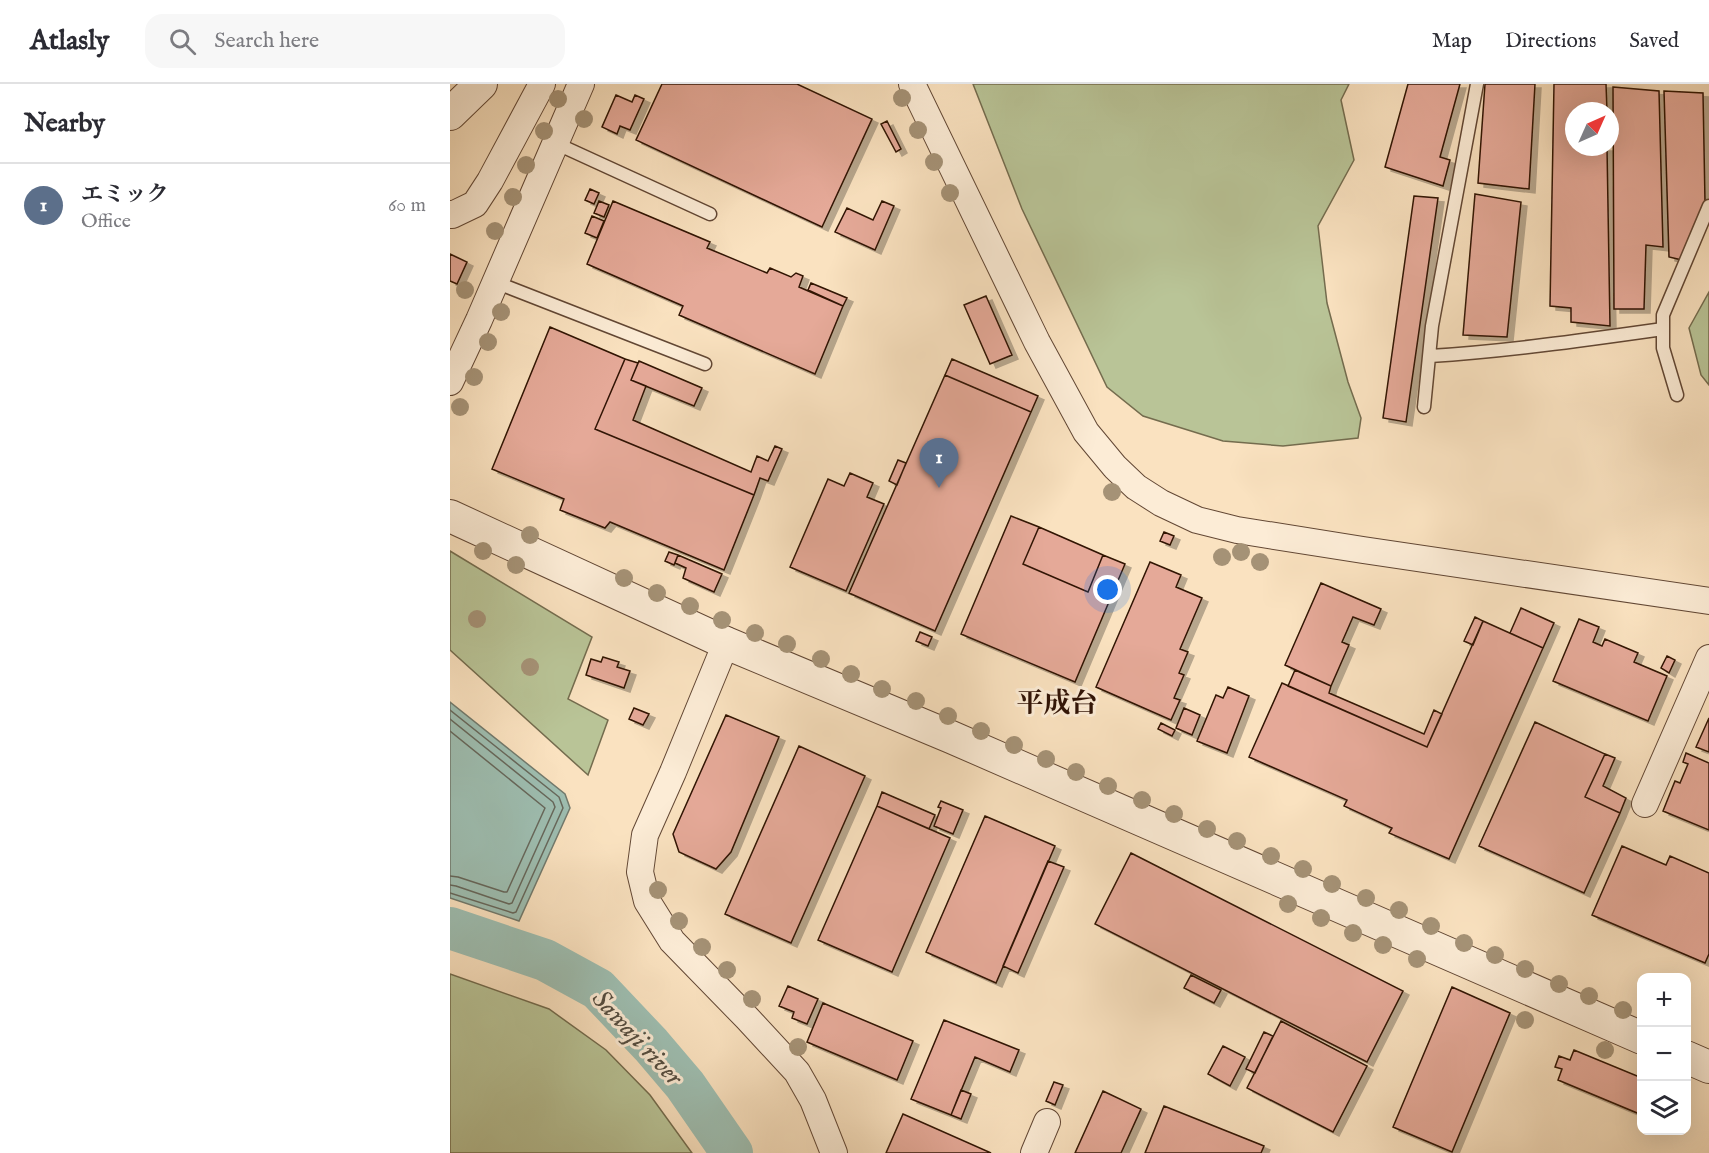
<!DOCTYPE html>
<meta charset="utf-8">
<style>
:root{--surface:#fff;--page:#f7f7f7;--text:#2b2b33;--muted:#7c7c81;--line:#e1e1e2;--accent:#ea580c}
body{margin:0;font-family:"IM FELL English","Noto Serif JP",serif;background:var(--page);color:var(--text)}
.controls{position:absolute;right:18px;bottom:18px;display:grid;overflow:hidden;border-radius:12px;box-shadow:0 6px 24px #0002}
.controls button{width:54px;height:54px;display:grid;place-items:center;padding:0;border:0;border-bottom:2px solid var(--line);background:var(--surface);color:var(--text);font:30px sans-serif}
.compass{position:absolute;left:1115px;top:18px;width:54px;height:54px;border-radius:50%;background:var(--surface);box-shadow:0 6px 24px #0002;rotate:45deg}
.you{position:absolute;left:658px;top:506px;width:21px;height:21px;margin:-15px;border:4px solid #fff;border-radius:50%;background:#1a73e8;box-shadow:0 0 0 9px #1a73e833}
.badge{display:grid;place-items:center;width:39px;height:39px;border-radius:50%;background:var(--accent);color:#fff;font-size:20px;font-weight:700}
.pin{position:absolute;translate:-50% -50px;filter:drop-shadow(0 2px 3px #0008)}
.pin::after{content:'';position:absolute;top:32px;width:21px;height:18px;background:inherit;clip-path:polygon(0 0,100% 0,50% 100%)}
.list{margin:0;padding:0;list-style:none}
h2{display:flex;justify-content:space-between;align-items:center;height:78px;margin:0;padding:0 24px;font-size:26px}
h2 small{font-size:20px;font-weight:400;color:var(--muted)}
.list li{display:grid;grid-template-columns:39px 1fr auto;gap:18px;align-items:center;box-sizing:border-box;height:84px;padding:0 24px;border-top:2px solid var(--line)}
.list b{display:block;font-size:22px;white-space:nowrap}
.list p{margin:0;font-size:20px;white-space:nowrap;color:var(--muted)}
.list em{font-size:20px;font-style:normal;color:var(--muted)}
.icon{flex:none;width:33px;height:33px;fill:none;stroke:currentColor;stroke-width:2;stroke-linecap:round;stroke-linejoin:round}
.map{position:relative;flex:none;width:1259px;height:1069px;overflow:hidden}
header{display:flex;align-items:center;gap:36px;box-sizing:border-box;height:84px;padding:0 30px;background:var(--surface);border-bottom:2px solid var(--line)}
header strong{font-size:28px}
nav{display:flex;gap:33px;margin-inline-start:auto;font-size:21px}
.search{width:420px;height:54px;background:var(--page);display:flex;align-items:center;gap:15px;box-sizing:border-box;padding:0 21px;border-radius:18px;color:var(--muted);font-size:22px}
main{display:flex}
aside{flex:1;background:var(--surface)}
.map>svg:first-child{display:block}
.green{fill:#b9c497;stroke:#746c4e;stroke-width:1.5}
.water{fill:#9ebeb1;stroke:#727a6d;stroke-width:1.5}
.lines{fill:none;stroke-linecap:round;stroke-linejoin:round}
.shore{stroke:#67685c;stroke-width:1.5}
.river{stroke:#9ebeb1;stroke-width:42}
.building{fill:#e5a998;stroke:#301306;stroke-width:1.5;filter:url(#shadow)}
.service-casing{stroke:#624734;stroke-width:15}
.minor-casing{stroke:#624734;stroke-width:28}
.tertiary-casing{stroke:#624734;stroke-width:34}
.service{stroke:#fcecd6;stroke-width:12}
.minor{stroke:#fcecd6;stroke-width:26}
.tertiary{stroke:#fcecd6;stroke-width:32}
.tree{fill:#a59276}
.labels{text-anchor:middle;stroke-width:6;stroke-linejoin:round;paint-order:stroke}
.water-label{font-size:26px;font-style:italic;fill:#564f42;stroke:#fcecd6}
.quarter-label{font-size:27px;font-weight:bold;fill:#301306;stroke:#fcecd6}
</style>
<header>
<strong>Atlasly</strong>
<div class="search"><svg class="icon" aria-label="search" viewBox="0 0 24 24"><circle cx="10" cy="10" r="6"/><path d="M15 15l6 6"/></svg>Search here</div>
<nav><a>Map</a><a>Directions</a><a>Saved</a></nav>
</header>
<main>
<aside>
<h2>Nearby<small></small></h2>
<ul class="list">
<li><span class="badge" style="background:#5c6f8a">1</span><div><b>エミック</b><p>Office</p></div><em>60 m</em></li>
</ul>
</aside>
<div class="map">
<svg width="1259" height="1069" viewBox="0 0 1259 1069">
<defs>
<filter id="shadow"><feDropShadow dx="6" dy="4" stdDeviation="0" flood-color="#0004"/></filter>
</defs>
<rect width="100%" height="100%" fill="#fae2c0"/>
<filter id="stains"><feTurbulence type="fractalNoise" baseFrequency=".00333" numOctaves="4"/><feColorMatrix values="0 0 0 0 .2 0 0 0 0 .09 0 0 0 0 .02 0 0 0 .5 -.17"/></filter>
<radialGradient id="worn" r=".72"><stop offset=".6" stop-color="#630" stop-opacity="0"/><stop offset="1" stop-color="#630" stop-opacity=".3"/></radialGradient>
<path class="green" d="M523,0h376l-8,16 13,60 -36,66 9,77 21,79 13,36 -3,20 -75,8 -60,-5 -80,-25 -36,-29 -85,-178z
M1259,208v93l-8,-10 -12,-47z
M0,467l142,86 -24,62 40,21 -20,55 -138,-125z
M0,890l99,35 57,41 44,45 42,58h-242z"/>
<path class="water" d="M0,618l115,92 5,14 -51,113 -69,-23z"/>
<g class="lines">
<path class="shore" d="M0,626l109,87 4,11 -47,104 -3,1 -63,-20
M0,635l103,83 2,5 -43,96 -3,1 -53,-18 -6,-1
M0,647l95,77 -38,84h-3l-46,-15 -8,-1"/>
<path class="river" d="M0,844l95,32 53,29 53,56 34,40 47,68"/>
</g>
<path class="building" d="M212,0h135l75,35 -50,108 -186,-87z
M958,0h52l-20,73 10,3 -7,26 -58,-19z
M1035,0h50l-6,105 -51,-6z
M1104,0h52l1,27h-33v36h33l3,179 -39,-4v-14l-21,-2z
M1163,3l46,4 4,156 -17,-2 -2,64h-30z
M1214,7l39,2 2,109 -23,58 -13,-3z
M166,11l16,7 3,-7 9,4 -14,31 -10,-4 -3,8 -15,-7z
M437,37l14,28 -5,3 -15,-28z
M140,105l9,4 -5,11 -9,-4z
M1025,110l46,8 -14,135 -44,-2z
M964,112l24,2 -32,224 -23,-4z
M149,117l10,4 -5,12 -10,-4z
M163,117l97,41 -3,6 60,25 3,-5 21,9 5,-4 7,3 -4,11 44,19 -28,68 -136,-59 4,-9 -96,-42z
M432,117l12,5 -19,44 -40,-18 12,-24 26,12z
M142,132l12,5 -7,17 -12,-5z
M0,170l17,8 -10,22 -7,-3z
M361,199l36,15 -4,8 -35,-16z
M536,212l26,59 -22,9 -26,-59z
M100,243l75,32 -30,70 159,66 -30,75 -114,-48 -5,6 -45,-18 4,-11 -72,-30z
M175,275l13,4 -7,17 15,6 -13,34 118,52 6,-16 11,5 7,-15 7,3 -14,32 -8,-3 -6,17 -159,-66z
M502,275l86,37 -7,16 -86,-37z
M189,277l63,27 -8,18 -63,-26z
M495,291l86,37 -96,219 -86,-38z
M448,376l8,3 -9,22 -8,-4z
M400,389l23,10 -6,14 17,7 -38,87 -56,-24 38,-88 16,7z
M561,432l28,11 -16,37 65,28 15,-37 22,9 -50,118 -114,-48z
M589,443l64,28 -15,37 -65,-28z
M714,448l10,4 -4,9 -10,-4z
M219,468l9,3 -4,10 -9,-4z
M228,471l44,19 -8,18 -31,-14 3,-10 -11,-5z
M700,478l31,13 -5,12 26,11 -22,51 8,3 -9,21 5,2 -10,23 6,2 -9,20 -75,-33z
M871,499l60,26 -7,16 -21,-8 -11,25 7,3 -18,41 -46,-21z
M1071,524l33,15 -11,25 -33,-15z
M1025,533l8,4 -10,24 -9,-4z
M1129,535l20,8 -6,15 9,4 3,-7 33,14 -4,9 33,14 -19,45 -95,-40z
M1033,537l60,27 -94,211 -60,-26 3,-5 -48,-22 3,-6 -98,-43 33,-74 145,64z
M470,548l12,5 -4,9 -12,-5z
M1217,572l8,4 -6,13 -8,-5z
M153,573l16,5 -2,5 13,4 -6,17 -38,-13 5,-16 10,3z
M845,586l36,16 -2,7 95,41 10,-24 8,4 -15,33 -139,-61z
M778,603l21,9 -22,57 -30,-12 19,-46 7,3z
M184,624l15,6 -6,11 -14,-6z
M734,624l16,7 -8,20 -16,-7z
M276,631l53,22 -48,115 -15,17 -37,-17 -6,-18z
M1259,634v34l-13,-5z
M1085,638l70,32 -20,43 35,16 -36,80 -105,-47z
M711,639l14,7 -3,6 -14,-7z
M349,662l66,30 -74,167 -66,-29z
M1236,669l23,10v67l-46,-19 12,-30 5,2 8,-19 -5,-2z
M1155,670l10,4 -12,28 23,12 -6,15 -35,-16z
M432,708l53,23 -6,14 -52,-23z
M491,717l22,9 -10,24 -19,-8 7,-18 -3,-1z
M427,722l73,32 -58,134 -74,-32z
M535,732l70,30 -59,137 -70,-31z
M1172,762l44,19 4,-9 39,17v81l-4,9 -113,-48z
M681,769l272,138 -36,71 -272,-138z
M598,777l16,6 -46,106 -15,-7z
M741,891l30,15 -7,13 -30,-15z
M338,902l30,13 -11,25 -15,-6 2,-6 -15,-6z
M1002,903l58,26 -58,139 -59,-25z
M373,919l90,38 -16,39 -90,-38z
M494,936l75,30 -9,22 -35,-15 -24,58 -40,-16z
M831,937l86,45 -34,66 -86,-44z
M814,948l9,4 -18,37 -9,-4z
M773,962l22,11 -15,29 -22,-12z
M1124,966l68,28v37l-84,-35 4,-11 -7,-2 4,-11 11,4z
M604,998l9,3 -8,20 -9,-4z
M511,1006l10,4 -10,25 -10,-4z
M653,1007l38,18 -20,44h-46z
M714,1022l100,40 -3,7h-116z
M453,1030l88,39h-105z"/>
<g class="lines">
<g class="service-casing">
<path id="service" d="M105,59l155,71
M45,198l210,82
M980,272c78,-5 155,-16 233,-27
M1227,311l-14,-47v-33l46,-109
M974,323l8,-81 45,-242"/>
</g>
<g class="minor-casing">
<path id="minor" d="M462,0l125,258 49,90 29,35 21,20 25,16 36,17 40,10 126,20 346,51
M0,130l2,1 23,-11 15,-23 52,-97
M0,298l29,-62 102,-236
M276,559l-53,129 -28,63 -5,37 7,29 25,40 75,77 50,54 16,28 21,53
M1195,720l64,-146
M584,1069l13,-31"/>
</g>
<g class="tertiary-casing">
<path id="tertiary" d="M0,30l31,-30
M0,432l276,127 225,94 691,301
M1236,973l23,10"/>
</g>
<use href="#service" class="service"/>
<use href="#minor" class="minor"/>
<use href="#tertiary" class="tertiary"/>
</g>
<g class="tree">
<circle cx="452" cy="14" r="9"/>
<circle cx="108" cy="15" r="9"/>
<circle cx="134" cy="35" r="9"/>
<circle cx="468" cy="46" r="9"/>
<circle cx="94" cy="47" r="9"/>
<circle cx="484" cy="78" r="9"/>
<circle cx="76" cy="81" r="9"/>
<circle cx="500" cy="109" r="9"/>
<circle cx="63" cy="113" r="9"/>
<circle cx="45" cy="147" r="9"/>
<circle cx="15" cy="206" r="9"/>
<circle cx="51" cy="228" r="9"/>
<circle cx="38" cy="258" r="9"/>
<circle cx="24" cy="293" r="9"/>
<circle cx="10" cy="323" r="9"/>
<circle cx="662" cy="408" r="9"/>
<circle cx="80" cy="451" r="9"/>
<circle cx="33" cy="467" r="9"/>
<circle cx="791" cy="468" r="9"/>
<circle cx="772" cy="473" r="9"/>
<circle cx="810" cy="478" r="9"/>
<circle cx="66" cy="481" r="9"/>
<circle cx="174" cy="494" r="9"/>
<circle cx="207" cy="509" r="9"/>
<circle cx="240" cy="522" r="9"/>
<circle cx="27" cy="535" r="9"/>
<circle cx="272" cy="536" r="9"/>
<circle cx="305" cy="549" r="9"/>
<circle cx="337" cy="560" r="9"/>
<circle cx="371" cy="575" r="9"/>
<circle cx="80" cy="583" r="9"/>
<circle cx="401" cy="590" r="9"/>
<circle cx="432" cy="605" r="9"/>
<circle cx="466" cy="617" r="9"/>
<circle cx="498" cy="632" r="9"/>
<circle cx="531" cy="647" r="9"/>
<circle cx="564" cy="661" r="9"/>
<circle cx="596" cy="675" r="9"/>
<circle cx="626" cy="688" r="9"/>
<circle cx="658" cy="702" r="9"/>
<circle cx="692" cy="716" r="9"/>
<circle cx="724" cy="730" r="9"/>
<circle cx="757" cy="745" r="9"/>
<circle cx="787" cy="757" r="9"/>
<circle cx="821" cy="772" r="9"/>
<circle cx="853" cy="785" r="9"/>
<circle cx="882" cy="800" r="9"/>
<circle cx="208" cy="806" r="9"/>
<circle cx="916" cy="814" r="9"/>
<circle cx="838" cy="820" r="9"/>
<circle cx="949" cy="826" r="9"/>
<circle cx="871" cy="834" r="9"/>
<circle cx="229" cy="837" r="9"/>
<circle cx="981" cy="842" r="9"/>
<circle cx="903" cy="849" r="9"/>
<circle cx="1014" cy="859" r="9"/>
<circle cx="933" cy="861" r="9"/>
<circle cx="252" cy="863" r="9"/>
<circle cx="1045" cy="871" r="9"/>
<circle cx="967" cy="875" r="9"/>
<circle cx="1075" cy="885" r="9"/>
<circle cx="277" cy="886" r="9"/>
<circle cx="1109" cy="900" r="9"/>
<circle cx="1139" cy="912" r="9"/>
<circle cx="302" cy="915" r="9"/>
<circle cx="1173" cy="926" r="9"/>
<circle cx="1075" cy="936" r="9"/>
<circle cx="348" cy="963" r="9"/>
<circle cx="1155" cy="966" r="9"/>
</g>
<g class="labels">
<g class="water-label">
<text transform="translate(188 953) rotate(47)" y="9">Sawaji river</text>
</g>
<g class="quarter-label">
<text x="607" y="628">平成台</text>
</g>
</g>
<rect width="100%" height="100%" filter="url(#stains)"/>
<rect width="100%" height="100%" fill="url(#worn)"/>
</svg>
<div class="controls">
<button>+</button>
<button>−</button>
<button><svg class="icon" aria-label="layers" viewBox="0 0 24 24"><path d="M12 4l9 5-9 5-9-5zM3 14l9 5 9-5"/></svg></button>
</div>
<svg class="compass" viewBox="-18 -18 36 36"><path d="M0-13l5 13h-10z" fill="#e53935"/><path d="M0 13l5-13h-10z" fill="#7c7c81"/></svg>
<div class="you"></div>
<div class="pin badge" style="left:489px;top:404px;background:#5c6f8a">1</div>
</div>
</main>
